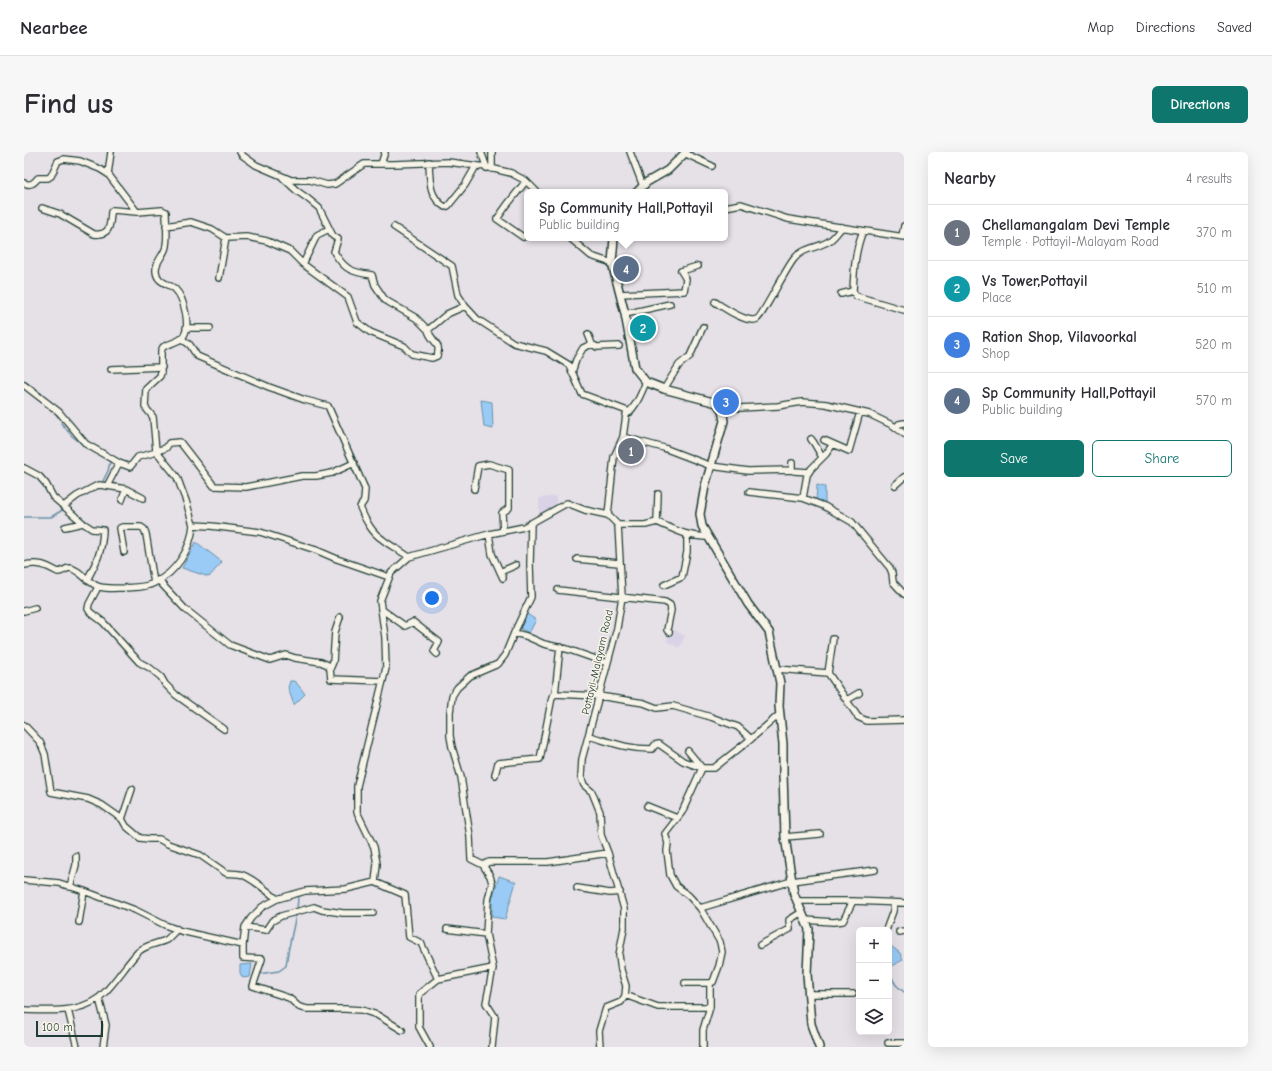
<!DOCTYPE html>
<meta charset="utf-8">
<style>
:root{--surface:#fff;--page:#f7f7f7;--text:#2b2b33;--muted:#7c7c81;--line:#e1e1e2;--accent:#0f766e}
body{margin:0;font-family:"Comic Neue",sans-serif;background:var(--page);color:var(--text)}
.controls{position:absolute;right:12px;bottom:12px;display:grid;overflow:hidden;border-radius:6px;box-shadow:0 4px 16px #0002}
.controls button{width:36px;height:36px;display:grid;place-items:center;padding:0;border:0;border-bottom:1px solid var(--line);background:var(--surface);color:var(--text);font:20px sans-serif}
.scale{position:absolute;left:12px;bottom:10px;width:67px;box-sizing:border-box;padding-left:4px;border:2px solid #1f3d34;border-top:0;font-size:11px;line-height:14px;white-space:nowrap;color:#1f3d34;-webkit-text-stroke:3px #f7f3e8;paint-order:stroke}
.you{position:absolute;left:408px;top:446px;width:14px;height:14px;margin:-10px;border:3px solid #fff;border-radius:50%;background:#1a73e8;box-shadow:0 0 0 6px #1a73e833}
.badge{display:grid;place-items:center;width:26px;height:26px;border-radius:50%;background:var(--accent);color:#fff;font-size:13px;font-weight:700}
.pin{position:absolute;translate:-50% -50%;border:2px solid #fff;box-shadow:0 1px 4px #0006}
.popup{position:absolute;left:500px;top:37px;width:204px;height:52px;box-sizing:border-box;display:grid;place-content:center;border-radius:6px;background:var(--surface);filter:drop-shadow(0 1px 3px #0005);font-size:13px;white-space:nowrap;color:var(--muted)}
.popup b{font-size:15px;color:var(--text)}
.popup::after{content:'';position:absolute;left:50%;top:100%;margin-left:-8px;border:8px solid transparent;border-top-color:var(--surface)}
.list{margin:0;padding:0;list-style:none}
h2{display:flex;justify-content:space-between;align-items:center;height:52px;margin:0;padding:0 16px;font-size:17px}
h2 small{font-size:13px;font-weight:400;color:var(--muted)}
.list li{display:grid;grid-template-columns:26px 1fr auto;gap:12px;align-items:center;box-sizing:border-box;height:56px;padding:0 16px;border-top:1px solid var(--line)}
.list b{display:block;font-size:15px;white-space:nowrap}
.list p{margin:0;font-size:13px;white-space:nowrap;color:var(--muted)}
.list em{font-size:13px;font-style:normal;color:var(--muted)}
.actions{display:flex;gap:8px;padding:12px 16px}
.actions a{flex:1;padding:9px 0;border:1px solid var(--accent);border-radius:6px;text-align:center;font-size:14px;color:var(--accent)}
.actions .main{background:var(--accent);color:#fff}
.icon{flex:none;width:22px;height:22px;fill:none;stroke:currentColor;stroke-width:2;stroke-linecap:round;stroke-linejoin:round}
.map{position:relative;flex:none;width:880px;height:895px;overflow:hidden;border-radius:6px}
header{display:flex;align-items:center;gap:24px;box-sizing:border-box;height:56px;padding:0 20px;background:var(--surface);border-bottom:1px solid var(--line)}
header strong{font-size:19px}
nav{display:flex;gap:22px;margin-inline-start:auto;font-size:14px}
.intro{display:flex;align-items:center;justify-content:space-between;box-sizing:border-box;height:96px;padding:0 24px}
h1{margin:0;font-size:28px}
.button{padding:10px 18px;border-radius:6px;background:var(--accent);color:#fff;font-size:14px;font-weight:700}
main{display:flex;gap:24px;padding:0 24px}
aside{flex:1;background:var(--surface);border-radius:6px;box-shadow:0 4px 16px #0002}
.map>svg:first-child{display:block}
.built{fill:#dad3e7}
.water{fill:#99cbf6;stroke:#6892a8}
.lines{fill:none;stroke-linecap:round;stroke-linejoin:round}
.stream{stroke:#6892a8;stroke-width:1.5}
.minor-casing{stroke:#1f3d34;stroke-width:8}
.tertiary-casing{stroke:#1f3d34;stroke-width:10}
.minor{stroke:#f7f3e8;stroke-width:5.5}
.tertiary{stroke:#f7f3e8;stroke-width:7}
.labels{text-anchor:middle;stroke-width:3;stroke-linejoin:round;paint-order:stroke}
.street-label{font-size:11px;fill:#1f3d34;stroke:#f7f3e8}
</style>
<header>
<strong>Nearbee</strong>
<nav><a>Map</a><a>Directions</a><a>Saved</a></nav>
</header>
<div class="intro"><h1>Find us</h1><a class="button">Directions</a></div>
<main>
<div class="map">
<svg width="880" height="895" viewBox="0 0 880 895">
<rect width="100%" height="100%" fill="#e6e0e7"/>
<filter id="ink" filterUnits="userSpaceOnUse"><feTurbulence type="fractalNoise" baseFrequency=".025" numOctaves="2"/><feDisplacementMap in="SourceGraphic" scale="8" xChannelSelector="R" yChannelSelector="G"/><feConvolveMatrix kernelMatrix="1 2 1 2 8 2 1 2 1" color-interpolation-filters="sRGB"/></filter>
<g filter="url(#ink)">
<path class="built" d="M532,344v11l-17,10v-19z
M648,477l13,7 -6,12 -13,-7z"/>
<path class="water" d="M457,248l11,2 1,27 -9,-2z
M793,333l8,2v17l-9,-2z
M172,390l26,20 -13,15 -27,-9z
M503,462l9,6 -7,13 -10,-5z
M266,529h4l5,5 6,8 -11,11 -6,-17z
M475,724l17,6 -11,37 -13,-2v-17z
M867,794l9,7 3,7 -14,7v-19z
M228,812l-2,13 -7,1 -3,-5v-8z"/>
<g class="lines">
<path class="stream" d="M0,230h2l16,12
M31,260l3,5
M37,271l11,13 10,8
M68,298l16,10 2,2 -2,9 -6,12
M0,365h27l13,-8
M273,759l1,-14 7,-3
M865,821l7,12 8,7
M234,822l21,-3 7,-5 2,-14 8,-37"/>
<g class="minor-casing">
<path id="minor" d="M216,0l2,3 14,10 35,15h19l17,5 8,-1 29,-20h30l54,-2 38,5 25,6 15,8 11,11
M457,0l6,16
M468,0v17
M606,0l13,34
M660,1l28,13
M405,10c1,17 -1,35 16,45l3,-1 17,-21 11,-19
M357,12l4,-12
M84,22l3,-22
M259,26l14,13 10,7 12,10 14,28 5,3 -4,13c11,18 17,20 38,23l3,10 10,15 31,18 12,12 19,-16 18,-8 12,13 37,24 32,8 23,14 13,29 48,18
M0,31c7,3 10,0 14,-5h10l3,-2 7,-15 6,-2 16,2 20,8 8,5 29,38 -24,-2 -2,2c-1,12 0,24 -17,22l-34,-20 -18,-6
M701,55l16,-3 47,15 116,18
M113,60l25,-2 4,2c0,11 2,23 0,34 -1,9 -11,15 -10,25 1,12 12,12 19,18 9,9 17,39 7,49 -4,4 -14,6 -19,9l-2,4v21l-1,4 -14,13 -1,18 8,10 3,34 21,26 9,24 7,24 18,1 49,6 56,18 21,9 52,18
M142,74l25,-4 21,7 14,9 21,-1 20,4 23,10 13,13 45,33 9,25 13,10 34,14 8,8 20,4 5,-2c5,-14 -6,-14 -9,-26
M370,75l58,39 6,29 7,11
M839,79c-8,19 -9,39 -10,60l3,5 48,14
M878,84l2,-10
M499,85l-26,-18 10,-14 19,-24
M546,86l21,18 21,7
M279,112l14,-29 12,-6
M195,126l7,-40
M596,142l64,-3 2,-12 -5,-8 17,-5
M817,142l12,-3
M691,150c8,5 32,22 42,17 5,-2 29,-51 37,-60 8,-11 24,-11 35,-18 5,-3 9,-9 13,-14
M601,162l45,-10
M162,176h24
M564,182l4,10 5,3 22,-1
M158,187l8,6 7,11 72,31 36,13 23,6 37,83 -1,12 -4,6c4,11 12,26 22,32 8,7 18,11 27,18l80,-23 35,-7 43,-24 18,7 23,5
M87,217l51,-2
M548,220l4,-12 7,-12 9,-4
M0,233l35,27 27,32 33,19 -12,23 19,3 17,9
M640,237l15,-24 11,-9 13,-29
M693,251l22,5 39,-2 24,-4 24,2 43,10 25,12 10,8
M872,276l3,-4 5,-1
M599,285l41,11 47,18 37,5 44,-1
M787,287l3,4 8,14
M800,288l9,4
M132,299l10,-3 3,-5 11,-1 34,44 32,1 56,-11h14l16,-3 22,-10
M95,311l11,4 8,-10 19,-5
M768,311v7l2,1 15,1
M0,316l15,8 7,8 7,13 30,26 9,6 11,1c-1,22 -6,31 -16,50
M871,333l9,-8
M450,337l4,-23 11,-2 20,6v38l-7,5 1,18
M725,340l54,6 4,-23 4,-6 15,-15 7,-10 16,7 11,-39
M634,342l-1,28c18,8 31,15 51,15
M779,346l21,8 28,16 38,46 2,5 1,9 11,12
M98,348l4,-11
M40,354l13,-10 19,-10 3,-1 8,1
M594,373h27l12,-3
M41,375l18,-4
M465,382l3,20 11,24
M100,400l-4,-24 2,-1h19l3,2 2,5 8,49
M553,407l42,4
M0,413c15,-3 21,0 34,7 4,0 7,-3 11,-4 9,0 21,17 31,19 8,2 16,1 24,1 10,-1 21,0 30,-5 23,-11 37,-34 39,-58
M476,420l16,-7
M134,428l27,29 45,36 40,15 16,-5 9,3 26,4 7,3 2,4 1,10 52,2
M640,433l18,-8 5,-25v-17
M74,435l-9,17 -1,5 2,3 13,10 36,40 11,6 11,9 4,7 11,11 48,34
M534,438l107,12 5,3 1,5 -4,20 2,2
M357,457l24,17 8,-4 26,20 -5,9 3,3
M0,459l11,-3
M490,481l17,-36 -1,-33 1,-41
M306,517l3,-7 2,-30 5,-15
M753,517l51,4 30,44 9,4 37,-1
M804,521l5,-34
M531,542l44,2 45,7 13,5 16,-2 38,11 27,10 13,12 29,-25
M823,548l12,-7
M0,573l16,17 5,12 6,38 37,7 14,6 20,14 4,7 14,12 9,1h10l9,5 32,11 26,18c4,1 8,0 13,1 9,1 31,19 38,25
M565,584c24,7 38,13 63,13l3,-4 4,-1 24,17 19,7h12l37,-29
M471,623l3,-12 42,-4 12,-62 3,-3 5,-47
M623,654l30,12
M98,667l10,-30
M761,685l35,-3
M459,713l6,-3h59l60,-9
M0,728l35,3 25,8 51,19 30,15 16,6 62,14 2,-18 6,-9 11,-11 15,-8 28,-8 41,-2 29,-7 2,-18 -3,-17 -17,-35v-26l29,-118 -1,-31 -5,-36 11,-28 18,-16
M351,730l30,13 4,42 12,6 17,36
M46,735l6,-22v-9
M553,736l33,5 10,-1
M773,749h56
M676,756l92,-27 83,-11
M781,768l28,2 10,-1 10,-20 51,2
M55,770l5,-31
M221,775l21,3 6,-9 9,-5 33,-9 8,3 21,3h30
M423,777l39,5 7,34 -7,35 9,14 -3,30
M862,778l7,-19 1,-8
M875,780l5,-1
M462,782l2,-34 4,-17 -2,-7 -7,-11 -12,-6 -1,-23 -9,-59 -9,-30 -2,-11v-24l2,-16 5,-8 13,-12 28,-12 7,-9 9,-22 12,3 18,8 23,5 40,14
M219,793v13l19,1 -9,27 36,12 10,9 8,2h38l17,1 15,5 25,15
M736,793l30,-16 -1,-9 13,-8
M661,831h25l3,-1 6,-16 3,-14 -2,-10 -20,-34 -11,-12 -13,-10 -6,-11 -3,-24 1,-8 -3,-9 17,-22 20,-44 -14,-17
M784,842h45
M601,843l33,12h52
M75,846l7,27 -3,22
M0,858c28,1 63,4 83,-20 11,-12 20,-26 31,-38 7,-7 19,-8 28,-12 4,-3 7,-7 11,-11
M44,858l9,37
M864,891h16
M406,895l-11,-20v-33l19,-15 55,-11
M576,895l-1,-16 7,-23 15,-6 4,-6 1,-10 -5,-16 -2,-15 5,-27v-19l-16,-56 -7,-18 -1,-23 -8,-20 -8,-7 -3,-8 1,-18 35,-131 5,-31 -4,-72 -10,-10 6,-58 9,-20 3,-22c10,-8 15,-21 20,-33
M679,895v-17l7,-23v-24"/>
</g>
<g class="tertiary-casing">
<path id="tertiary" d="M613,40l10,-10 21,-12 18,-18
M590,86l-2,25 13,51 10,54 11,14 18,7 53,14 5,7 2,11 -19,65 -5,28 2,12 46,78 21,28 11,51 -1,23 4,38v30l2,63 9,57 15,35 -2,45 4,50 8,23"/>
</g>
<use href="#minor" class="minor"/>
<use href="#tertiary" class="tertiary"/>
</g>
</g>
<g class="labels">
<g class="street-label">
<text transform="translate(573 510) rotate(-77)" y="4">Pottayil-Malayam Road</text>
</g>
</g>
</svg>
<div class="controls">
<button>+</button>
<button>−</button>
<button><svg class="icon" aria-label="layers" viewBox="0 0 24 24"><path d="M12 4l9 5-9 5-9-5zM3 14l9 5 9-5"/></svg></button>
</div>
<div class="scale">100 m</div>
<div class="you"></div>
<div class="pin badge" style="left:607px;top:299px;background:#6b7280">1</div>
<div class="pin badge" style="left:619px;top:176px;background:#0f9aa8">2</div>
<div class="pin badge" style="left:702px;top:250px;background:#3f7fe0">3</div>
<div class="pin badge" style="left:602px;top:117px;background:#5c6f8a">4</div>
<div class="popup"><b>Sp Community Hall,Pottayil</b>Public building</div>
</div>
<aside>
<h2>Nearby<small>4 results</small></h2>
<ul class="list">
<li><span class="badge" style="background:#6b7280">1</span><div><b>Chellamangalam Devi Temple</b><p>Temple · Pottayil-Malayam Road</p></div><em>370 m</em></li>
<li><span class="badge" style="background:#0f9aa8">2</span><div><b>Vs Tower,Pottayil</b><p>Place</p></div><em>510 m</em></li>
<li><span class="badge" style="background:#3f7fe0">3</span><div><b>Ration Shop, Vilavoorkal</b><p>Shop</p></div><em>520 m</em></li>
<li><span class="badge" style="background:#5c6f8a">4</span><div><b>Sp Community Hall,Pottayil</b><p>Public building</p></div><em>570 m</em></li>
</ul>
<div class="actions"><a class="main">Save</a><a>Share</a></div>
</aside>
</main>
